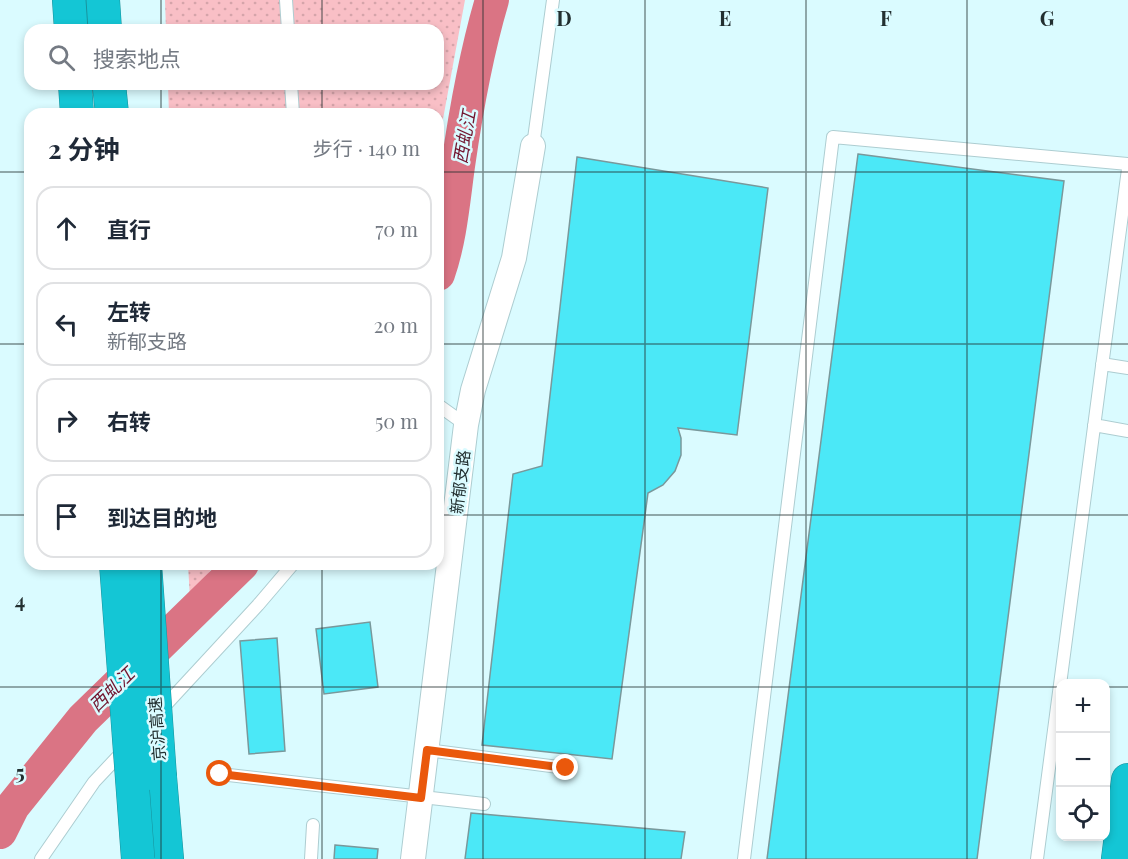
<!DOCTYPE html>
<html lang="zh">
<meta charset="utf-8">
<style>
:root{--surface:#fff;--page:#f2f2f3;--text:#1f2937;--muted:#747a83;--line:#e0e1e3}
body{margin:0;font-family:"Playfair Display","Noto Sans SC",serif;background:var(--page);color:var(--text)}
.controls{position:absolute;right:18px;bottom:18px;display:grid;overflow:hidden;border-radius:12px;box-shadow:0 3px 9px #0003}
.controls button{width:54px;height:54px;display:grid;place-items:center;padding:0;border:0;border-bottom:2px solid var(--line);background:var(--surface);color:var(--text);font:30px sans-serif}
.stop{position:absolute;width:18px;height:18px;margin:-14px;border:4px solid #ea580c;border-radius:50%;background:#fff}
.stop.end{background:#ea580c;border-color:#fff;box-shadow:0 2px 6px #0008}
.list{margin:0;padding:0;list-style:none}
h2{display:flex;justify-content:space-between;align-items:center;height:78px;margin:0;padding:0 24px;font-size:26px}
h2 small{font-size:20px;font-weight:400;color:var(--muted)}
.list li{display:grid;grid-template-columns:39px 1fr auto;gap:18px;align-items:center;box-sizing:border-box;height:84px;margin:0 12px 12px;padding:0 12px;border:2px solid var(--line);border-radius:18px}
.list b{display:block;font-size:22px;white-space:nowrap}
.list p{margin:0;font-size:20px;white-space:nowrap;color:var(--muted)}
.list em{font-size:20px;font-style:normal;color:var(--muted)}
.icon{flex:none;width:33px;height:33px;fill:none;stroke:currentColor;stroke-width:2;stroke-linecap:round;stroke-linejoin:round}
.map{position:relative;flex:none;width:1128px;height:859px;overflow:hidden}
.search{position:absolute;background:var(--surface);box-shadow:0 3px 9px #0003;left:24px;top:24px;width:420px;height:66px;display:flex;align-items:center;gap:15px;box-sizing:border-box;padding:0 21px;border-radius:18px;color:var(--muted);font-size:22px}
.panel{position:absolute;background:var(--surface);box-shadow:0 3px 9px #0003;left:24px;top:108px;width:420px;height:462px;border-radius:18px}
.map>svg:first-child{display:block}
.grass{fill:url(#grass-dots)}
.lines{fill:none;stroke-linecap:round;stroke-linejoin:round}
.river{stroke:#da7484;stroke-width:34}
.building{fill:#4be8f7;stroke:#79989b;stroke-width:1.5}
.lane-casing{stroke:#adcdd1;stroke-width:14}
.street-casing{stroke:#adcdd1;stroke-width:26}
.highway-casing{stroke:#19919b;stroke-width:34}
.lane{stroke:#fff;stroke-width:12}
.street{stroke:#fff;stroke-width:24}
.highway{stroke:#14c6d5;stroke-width:33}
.highway-bridge-casing{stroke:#19919b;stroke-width:34;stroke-linecap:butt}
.highway-bridge{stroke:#14c6d5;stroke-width:33}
.route{stroke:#ea580c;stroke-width:8}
.grid{fill:none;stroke:#222f30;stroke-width:1.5;stroke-opacity:0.55}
.labels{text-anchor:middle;stroke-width:5;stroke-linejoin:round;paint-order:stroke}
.street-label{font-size:16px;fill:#222f30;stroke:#dafbff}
.water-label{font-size:18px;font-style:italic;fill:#71142e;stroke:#dafbff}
.grid-label{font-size:20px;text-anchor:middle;font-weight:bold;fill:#222f30;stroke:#dafbff;stroke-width:5;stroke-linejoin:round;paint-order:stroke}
</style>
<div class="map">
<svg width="1128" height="859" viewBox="0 0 1128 859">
<defs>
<pattern id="grass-dots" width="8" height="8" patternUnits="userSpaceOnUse" patternTransform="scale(1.5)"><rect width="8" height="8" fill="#f9bfc6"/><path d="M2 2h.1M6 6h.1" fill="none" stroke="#d5a4aa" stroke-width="1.8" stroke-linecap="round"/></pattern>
</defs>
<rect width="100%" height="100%" fill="#dafbff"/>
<path class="grass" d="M165,0h300l-27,146v-32h-269l-1,-30h270v-54h-272z
M188,564h27l-25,35z"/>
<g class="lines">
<path class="river" d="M438,274c12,-34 15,-72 20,-108 8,-56 18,-112 34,-166
M0,832l13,-26 70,-87 159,-155"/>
</g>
<path class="building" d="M858,154l206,27 -87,678h-210z
M577,157l191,31 -31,247 -59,-7 3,10v17l-6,16 -12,14 -15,8 -36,266 -130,-14 31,-271 29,-8z
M370,622l8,65 -54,7 -8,-65z
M277,638l8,113 -36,3 -9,-113z
M471,813l214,19 -4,27h-216z
M335,845l43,4 -1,10h-43z"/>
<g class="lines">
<g class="lane-casing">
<path id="lane" d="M286,0l2,30
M291,84l2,30
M533,146l20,-146
M1102,364l26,4
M438,405l28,20
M1094,425l34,6
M161,710l97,-105 35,-41
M427,750l139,18
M220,774l264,30
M41,859l53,-77 31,-33
M311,859l2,-34
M744,859l89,-722 295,27
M1037,859l91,-690"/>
</g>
<g class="street-casing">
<path id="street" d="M413,859l53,-434 7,-35 41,-132 19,-112"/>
</g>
<g class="highway-casing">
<path id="highway" d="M69,0l2,30
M103,0l2,30
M75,84l2,30
M109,84l3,30
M160,777l7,82
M1118,859l10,-79"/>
</g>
<use href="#lane" class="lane"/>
<use href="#street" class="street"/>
<use href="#highway" class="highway"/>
<g class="highway-bridge-casing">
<path id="highway-bridge" d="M116,564l22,295
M145,564l15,213"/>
</g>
<use href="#highway-bridge" class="highway-bridge"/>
</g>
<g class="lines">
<path class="route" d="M220,774l201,24 6,-48 139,18"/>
</g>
<path class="grid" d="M161,0v30M322,0v30M483,0v859M645,0v859M806,0v859M967,0v859M161,84v30M322,84v30M0,172h30M438,172h690M0,344h30M438,344h690M0,515h30M438,515h690M161,564v295M322,564v295M0,687h1060M1106,687h22"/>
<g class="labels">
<g class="street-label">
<text transform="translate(460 482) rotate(-83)" y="6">新郁支路</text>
<text transform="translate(157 729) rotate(-94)" y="6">京沪高速</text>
</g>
<g class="water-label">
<text transform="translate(465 137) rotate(-80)" y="6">西虬江</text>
<text transform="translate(112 690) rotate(-44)" y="6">西虬江</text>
</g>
</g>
<g class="grid-label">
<text x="564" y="26">D</text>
<text x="725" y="26">E</text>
<text x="886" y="26">F</text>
<text x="1047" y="26">G</text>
<text x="20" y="608">4</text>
<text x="20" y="780">5</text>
</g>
</svg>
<div class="controls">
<button>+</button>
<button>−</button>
<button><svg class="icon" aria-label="locate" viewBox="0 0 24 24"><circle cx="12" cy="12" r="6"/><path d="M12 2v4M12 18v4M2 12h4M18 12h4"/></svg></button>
</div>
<div class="stop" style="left:220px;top:774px"></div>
<div class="stop end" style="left:566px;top:768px"></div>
<div class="search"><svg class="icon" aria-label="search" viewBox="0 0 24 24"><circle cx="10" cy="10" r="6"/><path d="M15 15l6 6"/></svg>搜索地点</div>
<section class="panel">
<h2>2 分钟<small>步行 · 140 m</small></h2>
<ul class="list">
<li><svg class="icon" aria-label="ahead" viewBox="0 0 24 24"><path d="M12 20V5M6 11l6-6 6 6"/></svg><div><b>直行</b></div><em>70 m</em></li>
<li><svg class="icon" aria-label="left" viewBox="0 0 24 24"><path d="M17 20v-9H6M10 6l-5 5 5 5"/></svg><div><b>左转</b><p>新郁支路</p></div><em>20 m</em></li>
<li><svg class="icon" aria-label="right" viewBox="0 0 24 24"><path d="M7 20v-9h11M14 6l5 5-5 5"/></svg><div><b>右转</b></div><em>50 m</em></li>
<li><svg class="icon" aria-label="arrive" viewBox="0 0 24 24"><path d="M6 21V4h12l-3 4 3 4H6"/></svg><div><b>到达目的地</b></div></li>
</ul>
</section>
</div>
